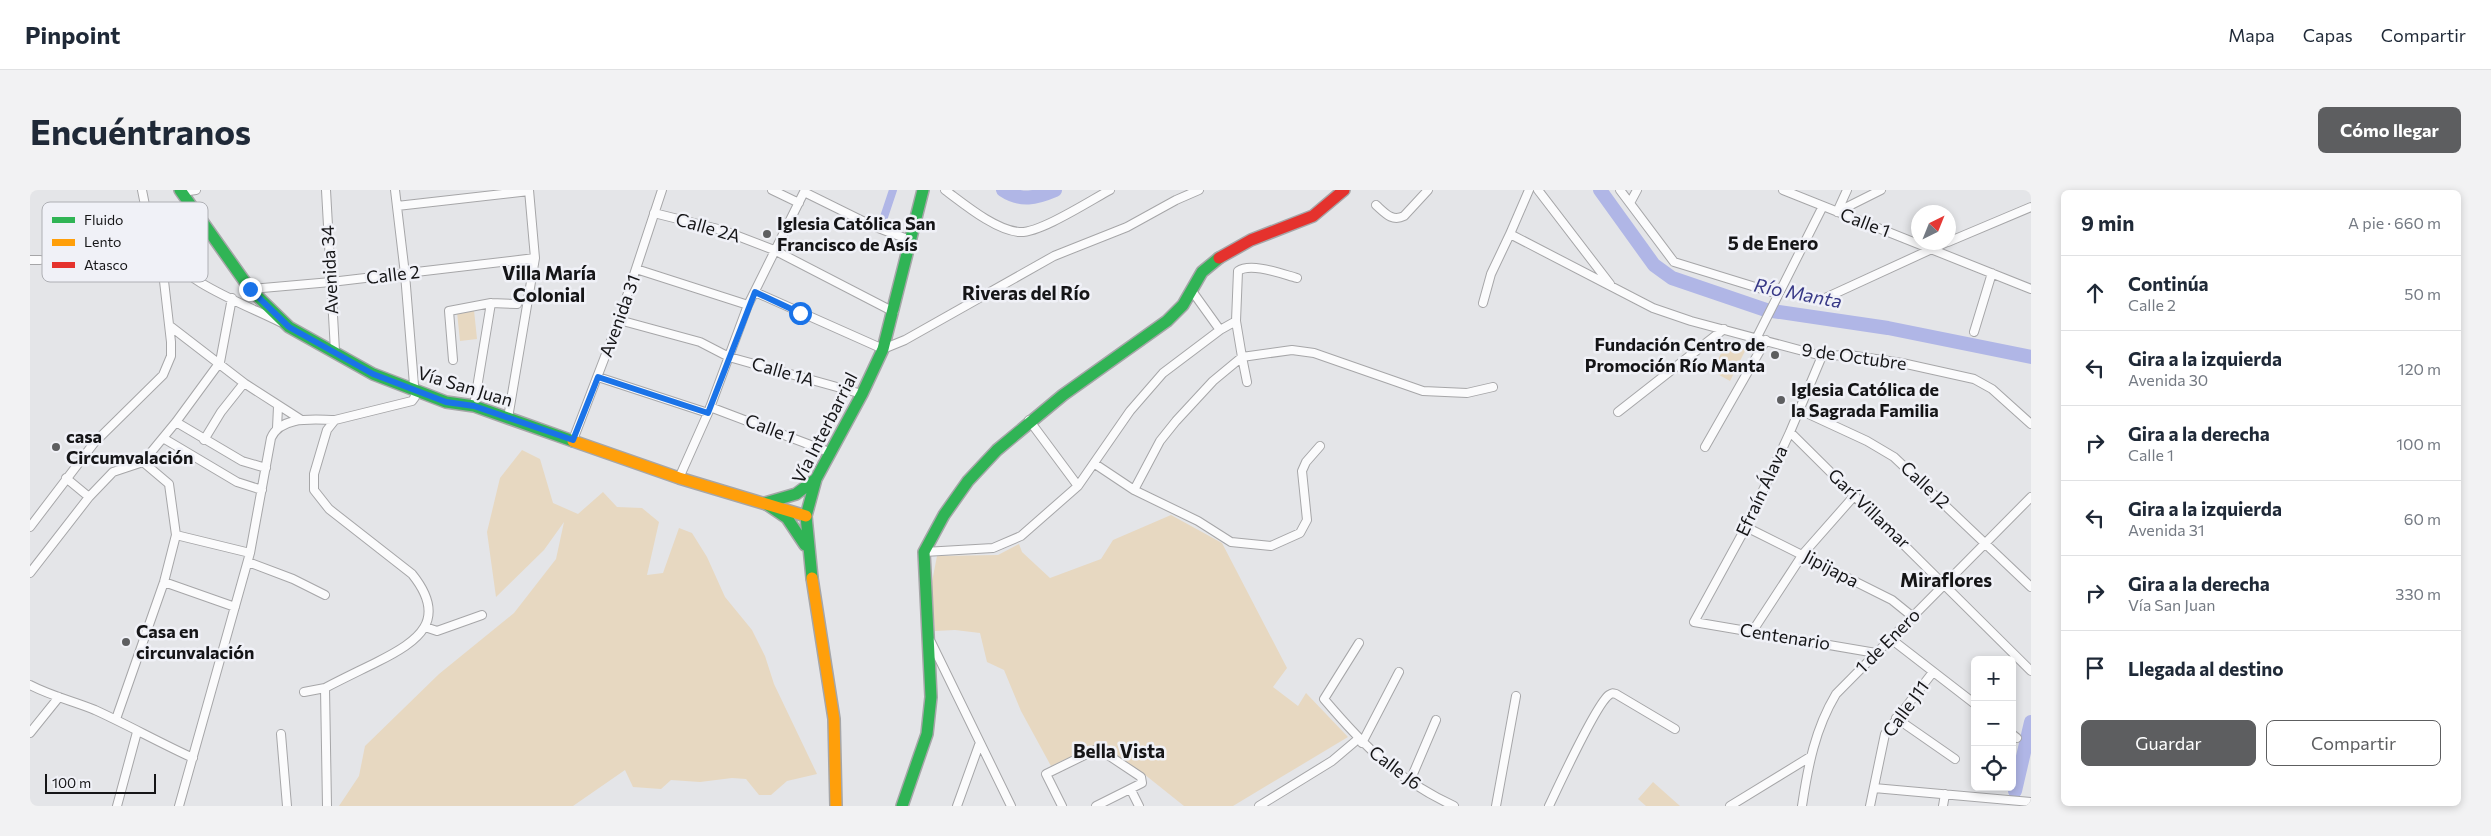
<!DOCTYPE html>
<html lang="es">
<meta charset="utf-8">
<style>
:root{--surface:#fff;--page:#f2f2f3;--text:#1f2937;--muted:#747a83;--line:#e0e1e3;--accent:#5d5e60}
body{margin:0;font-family:Commissioner,sans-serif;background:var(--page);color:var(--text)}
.controls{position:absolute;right:15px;bottom:15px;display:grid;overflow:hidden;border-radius:8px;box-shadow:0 2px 8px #0003}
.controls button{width:45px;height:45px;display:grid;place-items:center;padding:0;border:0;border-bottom:1px solid var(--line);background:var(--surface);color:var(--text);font:25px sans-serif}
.compass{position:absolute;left:1881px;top:15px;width:45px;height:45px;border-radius:50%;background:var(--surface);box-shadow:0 2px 8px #0003;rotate:43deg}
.scale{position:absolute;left:15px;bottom:12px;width:111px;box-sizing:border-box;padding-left:5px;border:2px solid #151517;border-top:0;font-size:14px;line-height:18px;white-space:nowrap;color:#151517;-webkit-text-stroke:4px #f0f1f7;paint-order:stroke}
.stop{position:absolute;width:15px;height:15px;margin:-11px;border:4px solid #1a73e8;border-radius:50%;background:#fff}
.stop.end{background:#1a73e8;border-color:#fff;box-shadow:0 1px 5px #0008}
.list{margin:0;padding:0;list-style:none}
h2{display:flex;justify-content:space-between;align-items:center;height:65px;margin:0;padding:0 20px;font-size:21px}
h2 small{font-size:16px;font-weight:400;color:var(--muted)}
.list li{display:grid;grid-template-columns:32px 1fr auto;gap:15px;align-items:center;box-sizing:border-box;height:75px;padding:0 20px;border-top:1px solid var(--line)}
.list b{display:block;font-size:19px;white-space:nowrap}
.list p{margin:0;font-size:16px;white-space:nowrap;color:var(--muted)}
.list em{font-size:16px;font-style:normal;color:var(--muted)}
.actions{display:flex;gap:10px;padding:15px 20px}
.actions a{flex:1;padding:11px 0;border:1px solid var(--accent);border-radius:8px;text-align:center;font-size:18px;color:var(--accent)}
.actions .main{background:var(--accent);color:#fff}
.icon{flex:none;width:28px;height:28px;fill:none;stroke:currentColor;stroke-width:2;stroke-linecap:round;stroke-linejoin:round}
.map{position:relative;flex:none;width:2001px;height:616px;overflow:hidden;border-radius:8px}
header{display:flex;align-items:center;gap:30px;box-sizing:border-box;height:70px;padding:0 25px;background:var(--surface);border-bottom:1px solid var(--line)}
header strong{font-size:24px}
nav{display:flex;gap:28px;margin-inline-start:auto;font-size:18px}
.intro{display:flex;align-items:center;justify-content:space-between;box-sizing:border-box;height:120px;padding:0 30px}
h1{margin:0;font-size:35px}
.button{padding:12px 22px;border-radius:8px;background:var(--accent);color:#fff;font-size:18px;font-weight:700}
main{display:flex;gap:30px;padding:0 30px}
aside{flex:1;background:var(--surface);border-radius:8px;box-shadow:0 2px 8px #0003}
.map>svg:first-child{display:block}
.green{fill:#e7d8c1}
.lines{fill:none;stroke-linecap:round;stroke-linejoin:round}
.canal{stroke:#b0b6e6;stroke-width:8}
.river{stroke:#b0b6e6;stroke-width:14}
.street-casing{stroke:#a6a6a8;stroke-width:10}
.fast-casing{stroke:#a6a6a8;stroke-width:14}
.slow-casing{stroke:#a6a6a8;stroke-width:14}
.jam-casing{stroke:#a6a6a8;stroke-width:14}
.street{stroke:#fbfbfc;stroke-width:8}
.fast{stroke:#30b455;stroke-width:11}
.slow{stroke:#ff9f0a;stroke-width:11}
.jam{stroke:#e5322d;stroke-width:11}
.route{stroke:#1a73e8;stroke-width:6}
.poi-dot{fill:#5d5e60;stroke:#f0f1f7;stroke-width:2}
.labels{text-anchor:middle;stroke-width:5;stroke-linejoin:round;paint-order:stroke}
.street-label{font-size:18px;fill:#151517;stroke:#f0f1f7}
.poi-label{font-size:18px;font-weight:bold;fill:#151517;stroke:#f0f1f7;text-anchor:start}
.neighbourhood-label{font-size:19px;font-weight:bold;fill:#151517;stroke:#f0f1f7}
.water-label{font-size:19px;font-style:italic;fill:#373886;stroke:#f0f1f7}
.key{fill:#f0f1f7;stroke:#aeafb4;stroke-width:1}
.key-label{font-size:14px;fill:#151517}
</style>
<header>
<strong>Pinpoint</strong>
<nav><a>Mapa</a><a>Capas</a><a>Compartir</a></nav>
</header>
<div class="intro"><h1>Encuéntranos</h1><a class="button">Cómo llegar</a></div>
<main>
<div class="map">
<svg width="2001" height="616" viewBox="0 0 2001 616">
<rect width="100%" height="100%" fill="#e4e5e8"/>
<path class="green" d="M444,120l3,29 -17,2 -3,-29z
M1698,150l18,9 -16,32 -18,-10z
M492,260l18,9 13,44 25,11 25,-22 14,15 25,1 17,14 -12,53 16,-2 16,-45 13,5 15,24 18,40 27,33 13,26 9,28 43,90 -30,7 -16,14h-12l-13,-16 -14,-1 -32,4 -29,-2 -10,9 -28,-2 -8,-17 -52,36h-234l20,-30 6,-30 74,-72 75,-61 42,-54 8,-37 -20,28 -48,47 -9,-65 13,-54z
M1141,325l51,28 65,125 -14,19 25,19 8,-13 42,44 -115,69h-49l-40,-32 -48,-29 -45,21 -30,-55 -17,-41 -17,-8 -7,-29 -25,-3 -20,1 -4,-44 6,-31 61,-1 21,-11 3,8 28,26 51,-19 12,-19z
M1623,592l27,24h-34l-8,-7z"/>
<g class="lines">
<path class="canal" d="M851,36l12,-36"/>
<path class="river" d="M973,0c18,12 33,8 52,0
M1570,0l54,75 18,13 94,32 122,18 143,29
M1985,601l16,-69"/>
<g class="street-casing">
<path id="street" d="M112,0c3,18 8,38 17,55 21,36 85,59 121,77
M296,0l9,161
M742,0l27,13
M915,0c19,14 50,40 74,42 20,2 72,-32 91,-42
M1499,0l-19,44 143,74 38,13 131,35 27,-1 53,8 72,16 18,10 39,35
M1508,0l72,94
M1590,0l54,72 104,32
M1753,0l248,99
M152,2l14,-2
M774,2l69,34 37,14
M1600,13l7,-13
M1346,15c9,8 16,17 28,11l24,-26
M367,16l132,-15
M1807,22l44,-22
M1807,22l10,-22
M624,23l68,17 52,20 120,62
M1918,52l83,-35
M0,70h10
M606,79l112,36
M1267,88c-15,-4 -46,-16 -59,-7l-2,50 6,36 50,-7 22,3 109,38 44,2 26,-6
M220,99l81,-7 204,-24
M725,102l128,57 22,-9 149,-84 73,-29 49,-27 23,-10
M1793,109l124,-57
M1453,113l8,-29 19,-40
M589,130l81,22 29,15 133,37
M140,136l74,57 56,36
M1190,140l16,-9
M1944,142l18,-59
M1727,147l66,-131
M1792,166l-32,76 -44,95 -52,95 182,31
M423,170l-4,-49 42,-8 26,1
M568,187l110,36
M444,216l17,-103
M680,217l119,45
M1770,220l67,31 27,16 137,130
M1588,222l106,-83
M478,228l27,-160 -6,-68
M999,230l49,66
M146,232l66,39 24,7
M247,238l1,-21
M1760,242l241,239
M133,248l74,44 25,8
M174,250l17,-28 23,-29
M543,250l46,-120 43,-130
M1675,257l61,-107
M1065,274l39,26 26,-49 16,-20 37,-40 29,-24 5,25
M36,288l23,19
M649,288l29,-65 40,-108 57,-115
M1104,300l64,31 33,21 40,4 29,-13 7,-13 -5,-49 4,-9 14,-16
M0,337l64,-84 69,-68 8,-19v-14l-11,-96
M1716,337l146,73 21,17
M146,345l74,18
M894,362l69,-4 28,-12 57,-50 52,-75 33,-38 57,-43 -28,-39
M218,372l45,17 32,16
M0,383l59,-76 24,-25 30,-10 33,-40 44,-60 12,-64
M134,392l71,25
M395,437l12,4 45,-16
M1722,442l51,-78 52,-59
M1861,449l84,65
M901,452l80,164
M1329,453l-35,56c40,47 72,80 130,107
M0,495c21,11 43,16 65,25 33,15 65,33 98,48
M295,498c17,-9 34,-17 52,-26 42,-21 72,-42 35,-88l-83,-65 -15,-19v-16l13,-44 8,-10 77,-19 3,-4 -10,-123 -10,-84
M274,502l21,-4 2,118
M1866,528l59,41
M86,529l48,-137 12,-47 -7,-51 -26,-22
M0,543l29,-36
M251,544l6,72
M1982,544l5,4
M1332,553l37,-71
M1380,591l26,-61
M1844,598l157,14
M1101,600l8,16
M87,616l20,-74
M149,616l71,-253 21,-115c10,-23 44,-18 64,-18
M927,616l22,-61
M1032,616l-16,-32 49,-24 7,1 39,26 1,6 -46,23
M1229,616l73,-45 26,-22
M1466,616l20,-110
M1519,616c8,-17 48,-103 60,-111 3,-2 3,-2 7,-1l59,35
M1700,616l80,-49
M1772,616c6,-40 13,-77 34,-112l195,-197
M1840,616l15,-72 48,-62
M1913,616l2,-12"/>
</g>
<g class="fast-casing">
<path id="fast" d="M150,0l70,99 39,38 84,47 73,28 28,4 99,35
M735,313l22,15 18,27
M735,313l31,-9 20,-15
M782,388l-6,-62 10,-37 46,-85 21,-45 40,-159
M872,616l25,-72 4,-37 -7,-145 20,-37 24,-34 29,-31 66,-55 104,-74 16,-16 19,-33 17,-14"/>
</g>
<g class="slow-casing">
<path id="slow" d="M543,251l106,37 127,38
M782,388l22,141 2,87"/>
</g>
<g class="jam-casing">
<path id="jam" d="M1189,68l32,-18 62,-24 31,-26"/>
</g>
<use href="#street" class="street"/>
<use href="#fast" class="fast"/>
<use href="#slow" class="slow"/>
<use href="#jam" class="jam"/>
</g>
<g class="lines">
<path class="route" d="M220,99l39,38 84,47 73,28 28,4 99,34 25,-63 110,36 47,-121 45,21"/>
</g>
<g class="poi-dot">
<circle cx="737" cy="44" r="5"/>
<circle cx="1745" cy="165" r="5"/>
<circle cx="1751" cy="210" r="5"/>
<circle cx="26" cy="257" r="5"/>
<circle cx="96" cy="452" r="5"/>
</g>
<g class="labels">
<g class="street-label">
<text transform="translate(1835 33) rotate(21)" y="6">Calle 1</text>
<text transform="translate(678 38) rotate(16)" y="6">Calle 2A</text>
<text transform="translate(300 80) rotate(-93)" y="6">Avenida 34</text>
<text transform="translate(363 85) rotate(-7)" y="6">Calle 2</text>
<text transform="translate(590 126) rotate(-70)" y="6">Avenida 31</text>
<text transform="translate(1824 167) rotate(8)" y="6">9 de Octubre</text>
<text transform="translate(753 182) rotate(16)" y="6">Calle 1A</text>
<text transform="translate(435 197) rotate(17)" y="6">Vía San Juan</text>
<text transform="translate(795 238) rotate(-63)" y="6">Vía Interbarrial</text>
<text transform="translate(740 239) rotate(21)" y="6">Calle 1</text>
<text transform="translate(1895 295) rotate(43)" y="6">Calle J2</text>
<text transform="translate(1732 301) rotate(-65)" y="6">Efraín Álava</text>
<text transform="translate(1839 319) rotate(44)" y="6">Garí Villamar</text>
<text transform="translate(1801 379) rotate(28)" y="6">Jipijapa</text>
<text transform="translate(1755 447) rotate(9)" y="6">Centenario</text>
<text transform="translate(1858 451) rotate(-45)" y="6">1 de Enero</text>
<text transform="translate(1876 519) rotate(-54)" y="6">Calle J11</text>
<text transform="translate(1365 578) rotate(37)" y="6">Calle J6</text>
</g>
<g class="poi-label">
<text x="747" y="40">Iglesia Católica San<tspan x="747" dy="21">Francisco de Asís</tspan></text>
<text x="1735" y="161" text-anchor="end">Fundación Centro de<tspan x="1735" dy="21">Promoción Río Manta</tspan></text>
<text x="1761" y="206">Iglesia Católica de<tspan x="1761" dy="21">la Sagrada Familia</tspan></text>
<text x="36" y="253">casa<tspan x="36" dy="21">Circumvalación</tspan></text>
<text x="106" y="448">Casa en<tspan x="106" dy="21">circunvalación</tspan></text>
</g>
<g class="neighbourhood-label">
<text x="1743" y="60">5 de Enero</text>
<text x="519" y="90">Villa María<tspan x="519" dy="22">Colonial</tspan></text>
<text x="996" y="110">Riveras del Río</text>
<text x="1916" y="397">Miraflores</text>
<text x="1089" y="568">Bella Vista</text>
</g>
<g class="water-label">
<text transform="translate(1768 103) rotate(11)" y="7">Río Manta</text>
</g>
</g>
<rect x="12" y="12" width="166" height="80" rx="8" class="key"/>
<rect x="22" y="27" width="23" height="6" fill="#30b455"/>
<rect x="22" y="49" width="23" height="7" fill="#ff9f0a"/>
<rect x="22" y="72" width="23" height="6" fill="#e5322d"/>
<g class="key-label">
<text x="54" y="35">Fluido</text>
<text x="54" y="57">Lento</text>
<text x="54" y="80">Atasco</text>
</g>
</svg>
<div class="controls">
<button>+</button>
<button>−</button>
<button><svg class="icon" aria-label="locate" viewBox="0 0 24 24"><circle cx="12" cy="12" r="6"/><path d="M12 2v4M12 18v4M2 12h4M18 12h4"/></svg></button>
</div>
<svg class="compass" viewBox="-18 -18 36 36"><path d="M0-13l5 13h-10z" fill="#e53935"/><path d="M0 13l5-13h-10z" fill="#747a83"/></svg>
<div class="scale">100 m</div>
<div class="stop" style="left:770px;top:123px"></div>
<div class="stop end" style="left:220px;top:99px"></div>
</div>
<aside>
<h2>9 min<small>A pie · 660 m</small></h2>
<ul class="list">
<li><svg class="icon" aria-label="ahead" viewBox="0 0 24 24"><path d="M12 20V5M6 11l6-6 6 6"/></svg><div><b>Continúa</b><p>Calle 2</p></div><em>50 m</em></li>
<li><svg class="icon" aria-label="left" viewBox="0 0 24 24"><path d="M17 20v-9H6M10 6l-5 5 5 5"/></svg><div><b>Gira a la izquierda</b><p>Avenida 30</p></div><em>120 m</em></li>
<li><svg class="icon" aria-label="right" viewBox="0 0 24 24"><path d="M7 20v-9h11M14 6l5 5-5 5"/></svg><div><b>Gira a la derecha</b><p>Calle 1</p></div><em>100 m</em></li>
<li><svg class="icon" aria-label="left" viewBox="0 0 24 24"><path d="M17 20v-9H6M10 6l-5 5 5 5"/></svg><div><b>Gira a la izquierda</b><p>Avenida 31</p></div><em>60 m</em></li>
<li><svg class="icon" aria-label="right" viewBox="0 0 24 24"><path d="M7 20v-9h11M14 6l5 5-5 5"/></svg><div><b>Gira a la derecha</b><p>Vía San Juan</p></div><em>330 m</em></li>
<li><svg class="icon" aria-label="arrive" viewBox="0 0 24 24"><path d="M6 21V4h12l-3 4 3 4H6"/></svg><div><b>Llegada al destino</b></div></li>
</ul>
<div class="actions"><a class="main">Guardar</a><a>Compartir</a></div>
</aside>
</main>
